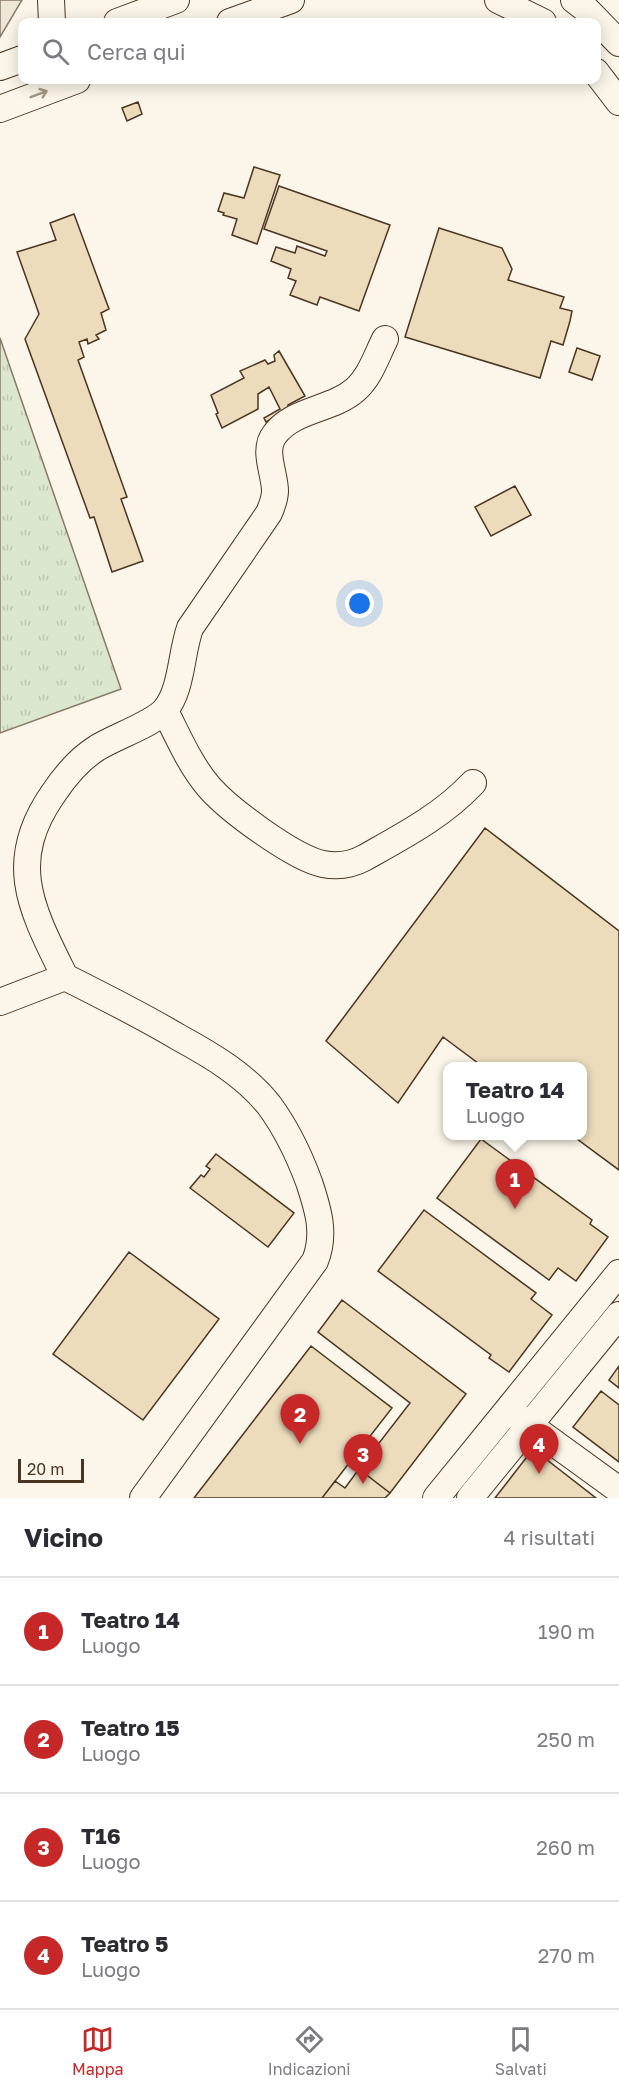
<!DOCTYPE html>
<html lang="it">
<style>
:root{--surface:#fff;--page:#f2f2f3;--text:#2b2b33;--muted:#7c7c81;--line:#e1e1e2;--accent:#c62828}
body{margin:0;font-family:"Golos Text",sans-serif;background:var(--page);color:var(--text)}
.scale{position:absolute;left:18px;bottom:15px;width:66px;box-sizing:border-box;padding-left:6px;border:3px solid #4a3520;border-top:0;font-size:16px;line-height:21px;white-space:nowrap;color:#4a3520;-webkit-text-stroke:4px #fbf6e9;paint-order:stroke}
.you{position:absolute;left:360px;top:604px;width:21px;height:21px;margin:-15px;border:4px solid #fff;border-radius:50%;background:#1a73e8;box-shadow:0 0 0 9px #1a73e833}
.badge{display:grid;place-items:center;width:39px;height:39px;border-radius:50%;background:var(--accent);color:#fff;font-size:20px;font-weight:700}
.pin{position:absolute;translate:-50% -50px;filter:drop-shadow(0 2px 3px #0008)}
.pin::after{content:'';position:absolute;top:32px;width:21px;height:18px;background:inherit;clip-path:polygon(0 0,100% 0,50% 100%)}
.popup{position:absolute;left:443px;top:1062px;width:144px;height:78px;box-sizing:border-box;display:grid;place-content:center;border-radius:12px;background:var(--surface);filter:drop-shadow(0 2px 4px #0005);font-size:20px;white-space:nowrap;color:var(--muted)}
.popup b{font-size:22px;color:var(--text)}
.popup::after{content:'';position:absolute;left:50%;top:100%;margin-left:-12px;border:12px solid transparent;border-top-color:var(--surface)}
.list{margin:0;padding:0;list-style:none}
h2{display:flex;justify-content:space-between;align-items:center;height:78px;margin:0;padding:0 24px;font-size:26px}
h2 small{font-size:20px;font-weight:400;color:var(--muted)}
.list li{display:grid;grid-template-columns:39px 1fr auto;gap:18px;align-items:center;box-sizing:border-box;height:108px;padding:0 24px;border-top:2px solid var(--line)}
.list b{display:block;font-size:22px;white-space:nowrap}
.list p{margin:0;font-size:20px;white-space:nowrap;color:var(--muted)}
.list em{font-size:20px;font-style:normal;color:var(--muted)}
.icon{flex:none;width:33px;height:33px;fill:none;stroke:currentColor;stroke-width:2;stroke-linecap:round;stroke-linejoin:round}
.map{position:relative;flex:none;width:619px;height:1498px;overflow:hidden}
.search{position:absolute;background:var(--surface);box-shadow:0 3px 15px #0003;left:18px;right:18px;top:18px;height:66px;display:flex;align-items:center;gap:15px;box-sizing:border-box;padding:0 21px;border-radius:12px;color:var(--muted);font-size:22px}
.sheet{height:510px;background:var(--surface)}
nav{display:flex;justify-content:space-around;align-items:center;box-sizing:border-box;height:84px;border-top:2px solid var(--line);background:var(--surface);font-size:16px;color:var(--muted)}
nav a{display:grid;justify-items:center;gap:3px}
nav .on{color:var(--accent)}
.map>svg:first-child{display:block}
.grass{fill:url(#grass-tufts);stroke:#887966;stroke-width:1.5}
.parking{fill:#ede7d9;stroke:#887966;stroke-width:1.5}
.building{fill:#ecdcbc;stroke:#4a3520;stroke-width:1.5}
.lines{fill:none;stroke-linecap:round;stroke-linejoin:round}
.minor-casing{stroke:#4a3520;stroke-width:28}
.minor{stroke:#fbf6e9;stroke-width:26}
.oneway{stroke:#a29684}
</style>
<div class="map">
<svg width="619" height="1498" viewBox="0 0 619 1498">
<defs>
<pattern id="grass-tufts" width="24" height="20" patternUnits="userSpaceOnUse" patternTransform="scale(1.5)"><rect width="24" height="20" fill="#dce7d0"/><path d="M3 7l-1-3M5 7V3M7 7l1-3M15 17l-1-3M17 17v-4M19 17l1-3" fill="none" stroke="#bec7b2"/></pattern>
</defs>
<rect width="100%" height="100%" fill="#fbf6e9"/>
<path class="grass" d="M0,338l121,351 -121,44z"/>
<path class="parking" d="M0,0h22l-22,37z"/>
<path class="building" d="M138,102l4,12 -15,7 -5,-13z
M254,167l26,8 -23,69 -25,-9 5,-16 -14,-4 1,-2 -6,-2 6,-18 20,5z
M279,186l111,39 -31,86 -39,-14 -3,8 -27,-10 6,-14 -8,-3 3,-9 -20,-8 5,-14 19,6 2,-7 28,10 2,-5 -63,-22z
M74,214l35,95 -8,4 5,17 -10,5 3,4 -11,5 -1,-5 -8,3 5,15 -6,3 49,137 -6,2 22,62 -31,11 -18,-55 -4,1 -65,-179 14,-25 -22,-62 39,-12 -6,-17z
M439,228l63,20 10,21 -4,11 56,17 -4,11 12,3 -2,10 -7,24 -12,-4 -11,37 -135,-41z
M577,348l23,8 -8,24 -23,-8z
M279,351l26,45 -17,9v4l-22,13 -2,-4 16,-9 -11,-22 -11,7v15l-36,19 -6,-14 2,-1 -7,-18 33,-17 -4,-7 25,-11 3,4 7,-3 -1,-6z
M515,486l16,29 -40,21 -16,-29z
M485,828l134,103v239l-46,-34h9v-70h-100l-39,-29 -45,66 -72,-62z
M481,1139l111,81 -2,4 18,13 -32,44 -18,-13 -9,12 -112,-82z
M216,1154l78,59 -26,34 -78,-59 11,-13 3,2 6,-8 -4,-3z
M424,1210l112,83 -5,6 21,16 -43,57 -20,-14 2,-3 -113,-84z
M129,1252l90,67 -76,101 -90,-66z
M342,1300l124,94 -76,99 -31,-24 51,-66 -92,-71z
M311,1346l81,62 -70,90h-128z
M619,1366v22l-10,-8z
M601,1391l18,14v57l-46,-35z
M533,1449l63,49h-101z
M359,1469l31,24 -5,5h-63l13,-17 10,7z"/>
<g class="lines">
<g class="minor-casing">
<path id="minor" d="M51,0l1,22
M498,0l45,22
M574,0l13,10 32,33
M117,22l59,-22
M230,22l61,-22
M0,67l22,-8
M596,72l23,30
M0,109l77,-29
M165,711c13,25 25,54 44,76 20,23 85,71 114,77 15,3 28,1 41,-6 39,-22 78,-42 109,-75
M65,977c-33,-67 -60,-114 -12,-183 12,-18 26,-35 44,-46 17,-11 56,-24 68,-38 17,-20 16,-57 25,-82l79,-115c3,-7 6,-14 6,-22 0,-18 -13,-41 0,-57 19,-25 57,-24 80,-44 15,-13 21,-33 30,-51
M0,1002l65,-25c38,19 76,38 113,60 33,18 67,38 91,68 17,23 30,50 40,77 9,27 17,52 6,79l-172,237
M517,1416l102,74
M436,1498l183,-225
M470,1498l149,-183"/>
</g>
<use href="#minor" class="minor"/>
</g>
<defs><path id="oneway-shaft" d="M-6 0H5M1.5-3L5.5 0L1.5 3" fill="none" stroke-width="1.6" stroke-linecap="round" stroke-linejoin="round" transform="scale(1.5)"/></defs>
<use class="oneway" href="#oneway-shaft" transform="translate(39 94) rotate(-21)"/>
</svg>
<div class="scale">20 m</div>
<div class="you"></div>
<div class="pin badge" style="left:515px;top:1209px">1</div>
<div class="popup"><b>Teatro 14</b>Luogo</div>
<div class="pin badge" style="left:300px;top:1444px">2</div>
<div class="pin badge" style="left:363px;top:1484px">3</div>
<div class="pin badge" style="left:539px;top:1474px">4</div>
<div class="search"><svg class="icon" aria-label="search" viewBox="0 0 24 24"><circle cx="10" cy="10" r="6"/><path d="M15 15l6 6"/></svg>Cerca qui</div>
</div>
<section class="sheet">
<h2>Vicino<small>4 risultati</small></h2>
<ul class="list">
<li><span class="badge">1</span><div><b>Teatro 14</b><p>Luogo</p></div><em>190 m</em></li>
<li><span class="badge">2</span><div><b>Teatro 15</b><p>Luogo</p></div><em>250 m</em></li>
<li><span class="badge">3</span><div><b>T16</b><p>Luogo</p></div><em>260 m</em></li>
<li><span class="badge">4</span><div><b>Teatro 5</b><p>Luogo</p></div><em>270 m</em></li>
</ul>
</section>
<nav>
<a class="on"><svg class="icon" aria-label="map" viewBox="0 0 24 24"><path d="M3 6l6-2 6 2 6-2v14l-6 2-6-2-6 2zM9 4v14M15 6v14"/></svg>Mappa</a>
<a><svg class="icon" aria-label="directions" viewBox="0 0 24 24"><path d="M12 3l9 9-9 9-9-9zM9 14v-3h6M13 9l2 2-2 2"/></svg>Indicazioni</a>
<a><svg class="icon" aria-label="saved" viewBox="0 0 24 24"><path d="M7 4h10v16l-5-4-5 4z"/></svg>Salvati</a>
</nav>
